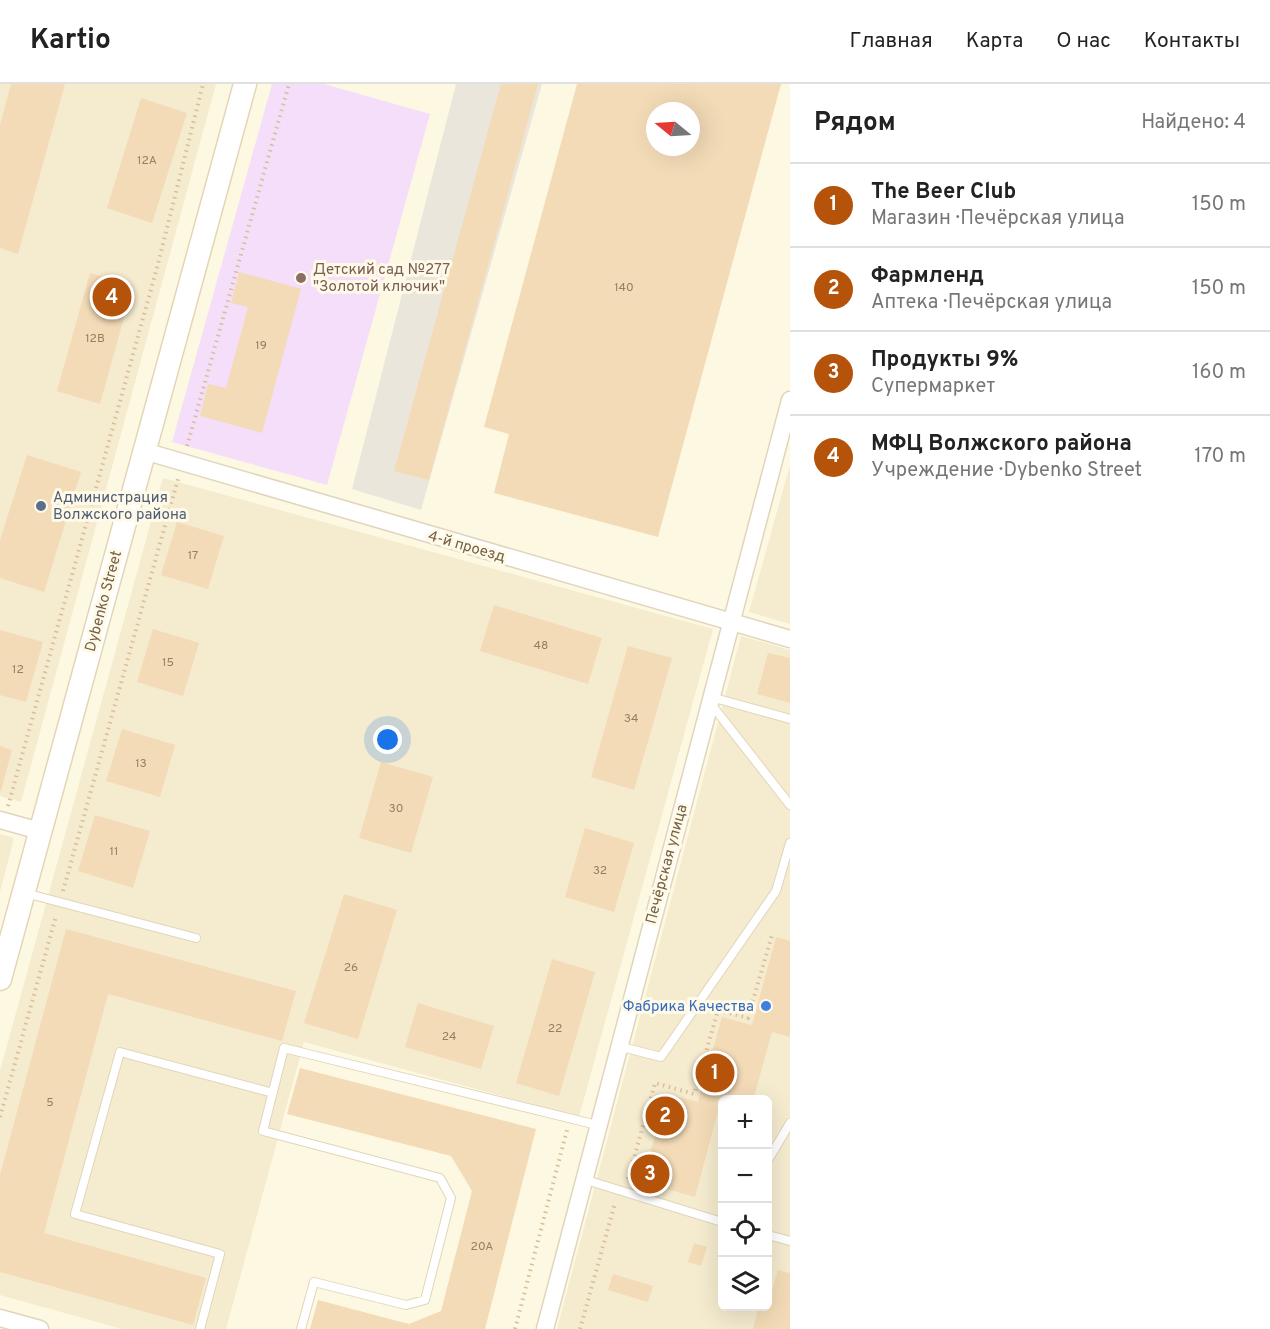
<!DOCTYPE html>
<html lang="ru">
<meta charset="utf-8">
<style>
:root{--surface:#fff;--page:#f6f6f6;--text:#222;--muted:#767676;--line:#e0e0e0;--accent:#b45309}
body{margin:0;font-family:Overpass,sans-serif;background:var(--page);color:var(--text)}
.controls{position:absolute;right:18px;bottom:18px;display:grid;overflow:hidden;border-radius:9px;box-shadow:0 6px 24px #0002}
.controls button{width:54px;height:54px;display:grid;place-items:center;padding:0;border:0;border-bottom:2px solid var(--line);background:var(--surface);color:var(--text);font:30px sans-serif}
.compass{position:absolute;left:646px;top:18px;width:54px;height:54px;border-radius:50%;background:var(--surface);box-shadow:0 6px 24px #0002;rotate:288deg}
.you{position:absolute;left:388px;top:656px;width:21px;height:21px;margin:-15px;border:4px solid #fff;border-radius:50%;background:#1a73e8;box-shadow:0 0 0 9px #1a73e833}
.badge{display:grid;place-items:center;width:39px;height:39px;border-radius:50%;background:var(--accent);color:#fff;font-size:20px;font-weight:700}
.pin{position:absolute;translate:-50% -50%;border:3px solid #fff;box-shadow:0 2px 6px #0006}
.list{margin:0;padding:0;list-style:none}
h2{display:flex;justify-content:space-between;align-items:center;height:78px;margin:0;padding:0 24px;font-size:26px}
h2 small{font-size:20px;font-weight:400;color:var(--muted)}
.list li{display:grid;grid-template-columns:39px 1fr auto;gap:18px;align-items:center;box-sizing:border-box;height:84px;padding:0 24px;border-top:2px solid var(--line)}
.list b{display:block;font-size:22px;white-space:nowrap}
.list p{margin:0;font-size:20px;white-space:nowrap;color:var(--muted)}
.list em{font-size:20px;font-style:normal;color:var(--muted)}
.icon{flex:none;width:33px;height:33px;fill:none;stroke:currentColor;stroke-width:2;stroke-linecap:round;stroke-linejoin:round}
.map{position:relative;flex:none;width:790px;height:1245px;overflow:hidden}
header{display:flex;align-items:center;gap:36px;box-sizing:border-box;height:84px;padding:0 30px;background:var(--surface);border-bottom:2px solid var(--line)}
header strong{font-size:28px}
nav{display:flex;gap:33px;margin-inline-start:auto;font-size:21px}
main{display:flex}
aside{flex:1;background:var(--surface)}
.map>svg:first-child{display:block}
.residential{fill:#f5ebcf;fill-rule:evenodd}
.industrial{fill:#ebe6dc}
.education{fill:#f4def9}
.building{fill:#f3dbb7;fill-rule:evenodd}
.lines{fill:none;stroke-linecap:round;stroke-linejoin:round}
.service-casing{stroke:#e1d5bc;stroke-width:10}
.minor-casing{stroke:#e1d5bc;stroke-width:19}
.secondary-casing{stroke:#e4d5b7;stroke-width:25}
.path{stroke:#d8be9b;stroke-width:4;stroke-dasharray:1.5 4.5;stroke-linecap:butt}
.service{stroke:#fff;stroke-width:8}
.minor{stroke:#fff;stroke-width:16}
.secondary{stroke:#fff;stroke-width:22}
.education-dot{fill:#8d6e63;stroke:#fffae8;stroke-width:2}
.service-dot{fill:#5c6f8a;stroke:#fffae8;stroke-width:2}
.shop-dot{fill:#3f7fe0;stroke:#fffae8;stroke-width:2}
.labels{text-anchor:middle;stroke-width:6;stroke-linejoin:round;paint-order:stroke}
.number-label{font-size:12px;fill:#947f63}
.education-label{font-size:15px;fill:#785e54;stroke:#fffae8;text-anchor:start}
.service-label{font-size:15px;fill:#4e5e75;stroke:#fffae8;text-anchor:start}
.street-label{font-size:15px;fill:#756047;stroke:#fffae8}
.shop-label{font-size:15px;fill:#366cbe;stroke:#fffae8;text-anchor:end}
</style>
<header>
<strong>Kartio</strong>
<nav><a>Главная</a><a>Карта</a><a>О нас</a><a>Контакты</a></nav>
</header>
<main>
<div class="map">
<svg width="790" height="1245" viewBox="0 0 790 1245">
<rect width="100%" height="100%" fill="#fdf8e1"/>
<path class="residential" d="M0,0h216l-195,718 -21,-6z
M790,381v159l-41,-12z
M163,394l550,151 -134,488 -275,-75 -78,287h-104l-122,-34v-224z
M741,552l49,14v679h-233zM722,1016h46v206h-46z
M0,750l14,4 -14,54z"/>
<path class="industrial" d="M456,0h86l-121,426 -69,-21z"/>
<path class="education" d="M272,0h52l106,30 -103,371 -155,-43z"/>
<path class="building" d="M11,0h54l-47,170 -18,-6v-123z
M501,0h37l-109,396 -35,-9z
M577,0h204l-123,453 -164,-44 15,-59 -25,-7zM655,27h36v36h-36z
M141,14l46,15 -35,110 -45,-15z
M239,188l62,17 -39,144 -62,-17 8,-32 18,4 22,-81 -17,-4z
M90,189l43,12 -33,119 -43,-13z
M27,371l54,17 -37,120 -44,-14v-38z
M177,438l47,14 -16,53 -47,-14z
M494,521l108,33 -14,46 -108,-33z
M153,545l46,14 -16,53 -46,-14z
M0,546l43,12 -17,60 -26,-7z
M628,562l44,12 -38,132 -43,-13z
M768,569l22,5v45l-33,-9z
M122,645l53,16 -15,52 -54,-16z
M0,662l12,4 -11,41h-1z
M381,678l52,15 -22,76 -52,-15z
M95,731l55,16 -17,57 -55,-17z
M585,744l49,15 -20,69 -49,-15z
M344,810l53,16 -39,129 -54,-16z
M66,845l230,62 -14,50 -174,-47 -64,239 162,45 -13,47 -193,-53v-97z
M776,853l14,4v96l-18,-5 -19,68h-31v8l-3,-1 -24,90 -53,-15 25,-88 31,8 24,-85 30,8z
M552,875l43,13 -36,124 -43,-13z
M418,919l76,23 -13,43 -76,-22z
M300,984l236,61 -51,200h-175l8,-29 91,24 32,-13 31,-120 -21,-35 -164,-42z
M694,1159l13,4 -6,19 -13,-4z
M778,1186l12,3v56h-37l5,-20 8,2z
M613,1190l40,12 -5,16 -40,-12z"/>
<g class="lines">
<g class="service-casing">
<path id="service" d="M711,613l79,22
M711,620l79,101
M25,809l171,45
M618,962l43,11 115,-166 14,-48
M768,1076l22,-37
M583,1095l139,43
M768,1151l22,6
M200,1245l20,-75 -145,-40 45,-162 153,41
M301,1245l13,-47 92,23 19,-5 26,-102 -11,-20 -177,-47 21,-83 313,77"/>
</g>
<g class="minor-casing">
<path id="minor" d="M144,367l646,188
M0,736l40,11
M0,1234l40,11
M545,1245l245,-929"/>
</g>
<g class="secondary-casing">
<path id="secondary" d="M0,895l245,-895"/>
</g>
<path class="path" d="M187,362l102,-362
M8,722l150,-542 45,-180
M63,807l115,-412
M0,1033l56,-201
M628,1095l27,-96 39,11 24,-84 30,8 24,-83
M515,1245l52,-199
M580,1245l35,-126"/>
<use href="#service" class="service"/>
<use href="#minor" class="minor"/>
<use href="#secondary" class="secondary"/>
</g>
<circle class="education-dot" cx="301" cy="194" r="6"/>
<circle class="service-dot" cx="41" cy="422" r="6"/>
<circle class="shop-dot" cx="766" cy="922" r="6"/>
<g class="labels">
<g class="number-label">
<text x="147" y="80">12А</text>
<text x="624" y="207">140</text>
<text x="95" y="258">12В</text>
<text x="261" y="265">19</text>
<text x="193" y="475">17</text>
<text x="541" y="565">48</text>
<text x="168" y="582">15</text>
<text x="18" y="589">12</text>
<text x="631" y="638">34</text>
<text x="141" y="683">13</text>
<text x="396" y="728">30</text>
<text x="114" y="771">11</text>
<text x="600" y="790">32</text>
<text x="351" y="887">26</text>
<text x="555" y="948">22</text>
<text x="449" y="956">24</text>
<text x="50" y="1022">5</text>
<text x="482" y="1166">20А</text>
</g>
<g class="education-label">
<text x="313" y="190">Детский сад №277<tspan x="313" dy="17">"Золотой ключик"</tspan></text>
</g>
<g class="service-label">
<text x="53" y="418">Администрация<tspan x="53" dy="17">Волжского района</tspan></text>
</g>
<g class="street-label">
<text transform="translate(467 462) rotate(16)" y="5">4-й проезд</text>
<text transform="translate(103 517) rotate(-75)" y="5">Dybenko Street</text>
<text transform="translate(666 780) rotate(-75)" y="5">Печёрская улица</text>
</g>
<g class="shop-label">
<text x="754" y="927">Фабрика Качества</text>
</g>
</g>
</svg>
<div class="controls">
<button>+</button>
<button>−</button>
<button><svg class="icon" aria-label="locate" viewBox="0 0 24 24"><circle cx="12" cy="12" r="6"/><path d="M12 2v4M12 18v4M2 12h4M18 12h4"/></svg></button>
<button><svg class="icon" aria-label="layers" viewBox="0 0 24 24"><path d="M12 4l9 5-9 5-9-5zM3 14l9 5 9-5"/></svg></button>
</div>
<svg class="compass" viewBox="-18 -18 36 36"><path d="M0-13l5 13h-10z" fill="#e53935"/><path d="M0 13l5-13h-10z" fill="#767676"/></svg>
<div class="you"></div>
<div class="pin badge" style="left:715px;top:989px">1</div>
<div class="pin badge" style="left:665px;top:1032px">2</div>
<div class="pin badge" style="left:650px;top:1090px">3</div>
<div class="pin badge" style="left:112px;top:213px">4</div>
</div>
<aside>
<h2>Рядом<small>Найдено: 4</small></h2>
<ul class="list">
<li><span class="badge">1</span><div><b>The Beer Club</b><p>Магазин · Печёрская улица</p></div><em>150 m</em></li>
<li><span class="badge">2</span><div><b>Фармленд</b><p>Аптека · Печёрская улица</p></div><em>150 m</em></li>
<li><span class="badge">3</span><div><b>Продукты 9%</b><p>Супермаркет</p></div><em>160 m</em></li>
<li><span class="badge">4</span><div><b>МФЦ Волжского района</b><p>Учреждение · Dybenko Street</p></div><em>170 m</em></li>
</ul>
</aside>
</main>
